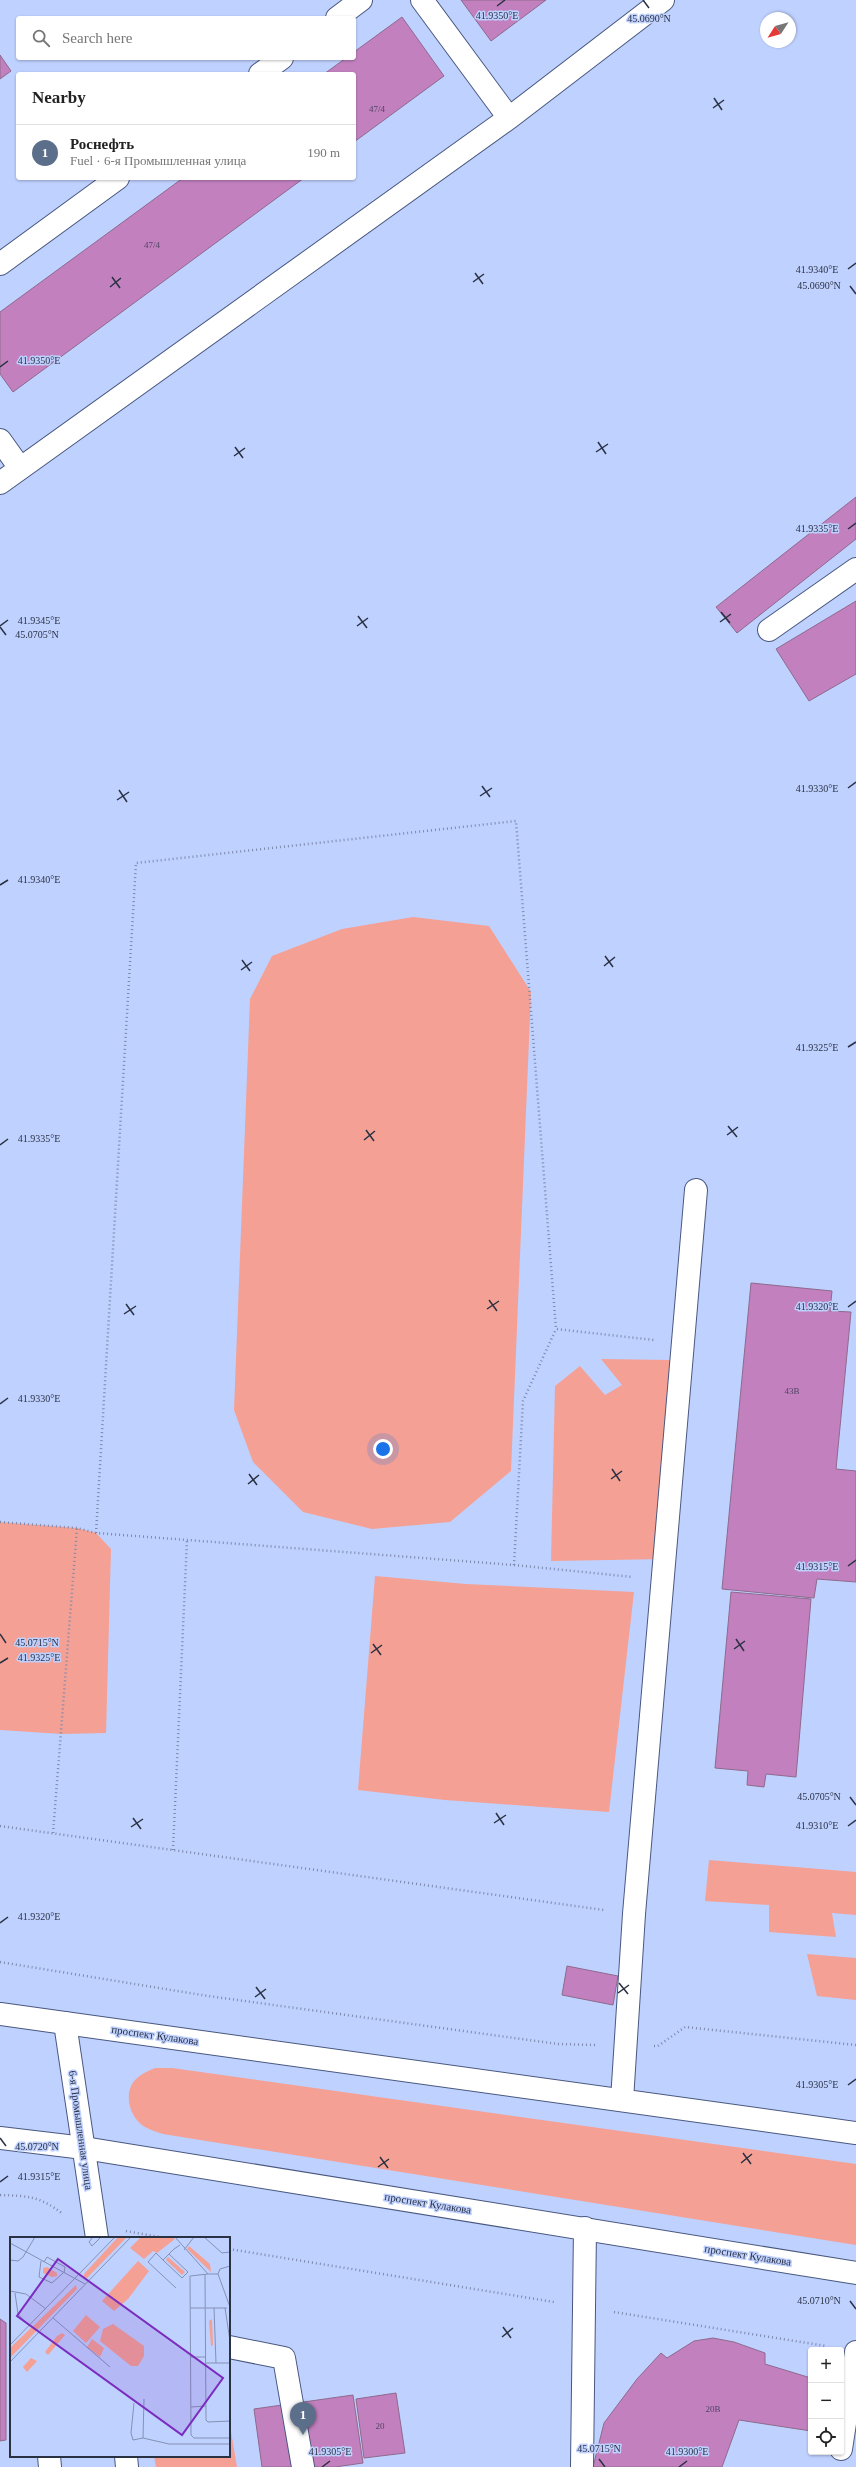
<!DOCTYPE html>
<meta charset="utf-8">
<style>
:root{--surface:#fff;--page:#f6f6f6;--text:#222;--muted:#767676;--line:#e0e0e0;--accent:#8b6d0e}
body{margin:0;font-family:"Times New Roman",serif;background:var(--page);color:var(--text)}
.controls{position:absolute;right:12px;bottom:12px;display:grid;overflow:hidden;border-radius:4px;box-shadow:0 1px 3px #0004}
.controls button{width:36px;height:36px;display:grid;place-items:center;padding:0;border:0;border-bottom:1px solid var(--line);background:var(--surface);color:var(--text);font:20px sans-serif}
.compass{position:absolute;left:760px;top:12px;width:36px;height:36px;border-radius:50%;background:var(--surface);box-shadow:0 1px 3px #0004;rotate:234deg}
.you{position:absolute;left:383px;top:1449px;width:14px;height:14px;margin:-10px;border:3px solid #fff;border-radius:50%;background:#1a73e8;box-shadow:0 0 0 6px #1a73e833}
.badge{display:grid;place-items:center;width:26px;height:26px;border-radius:50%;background:var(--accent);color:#fff;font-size:13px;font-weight:700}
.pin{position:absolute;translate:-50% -33px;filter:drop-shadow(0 1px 2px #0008)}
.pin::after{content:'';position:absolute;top:21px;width:14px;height:12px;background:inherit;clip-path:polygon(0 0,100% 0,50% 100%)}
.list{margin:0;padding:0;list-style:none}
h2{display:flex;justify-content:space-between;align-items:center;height:52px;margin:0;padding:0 16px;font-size:17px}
h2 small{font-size:13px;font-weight:400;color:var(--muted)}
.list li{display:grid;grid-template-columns:26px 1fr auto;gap:12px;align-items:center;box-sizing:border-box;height:56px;padding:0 16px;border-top:1px solid var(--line)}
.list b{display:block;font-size:15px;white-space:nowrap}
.list p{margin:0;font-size:13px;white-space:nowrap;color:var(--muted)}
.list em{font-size:13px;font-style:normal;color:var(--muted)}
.icon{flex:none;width:22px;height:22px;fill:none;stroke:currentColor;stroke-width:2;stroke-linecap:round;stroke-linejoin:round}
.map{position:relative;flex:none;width:856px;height:2467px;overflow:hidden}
.search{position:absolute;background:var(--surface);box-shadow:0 1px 3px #0004;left:16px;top:16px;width:340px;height:44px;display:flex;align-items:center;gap:10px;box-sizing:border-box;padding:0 14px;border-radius:4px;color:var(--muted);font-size:15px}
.panel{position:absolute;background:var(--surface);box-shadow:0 1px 3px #0004;left:16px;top:72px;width:340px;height:108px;border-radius:4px}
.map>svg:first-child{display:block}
.green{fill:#f5a094}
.building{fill:#c280bf;stroke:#8e6a8c}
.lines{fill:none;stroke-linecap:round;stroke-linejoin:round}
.minor-casing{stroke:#49587f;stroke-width:24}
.major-casing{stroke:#49587f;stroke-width:24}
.path{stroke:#7c89ab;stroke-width:2.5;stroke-dasharray:1 3;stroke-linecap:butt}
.minor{stroke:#fff;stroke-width:22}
.major{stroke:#fff;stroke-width:22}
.ticks{fill:none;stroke:#2a3143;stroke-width:1.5}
.labels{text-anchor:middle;stroke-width:3;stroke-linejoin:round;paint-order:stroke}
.number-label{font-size:9px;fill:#504562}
.street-label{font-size:11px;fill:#2a3143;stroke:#bfd1ff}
.inset-road{fill:none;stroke:#8391b4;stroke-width:1}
.view{fill:#7b2cbf;fill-opacity:0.15;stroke:#7b2cbf;stroke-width:2}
.inset-edge{fill:none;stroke:#2a3143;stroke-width:2}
.ticks-label{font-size:10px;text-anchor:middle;fill:#2a3143;stroke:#bfd1ff;stroke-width:3;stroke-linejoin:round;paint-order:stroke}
</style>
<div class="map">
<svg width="856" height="2467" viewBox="0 0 856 2467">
<rect width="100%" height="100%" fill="#bfd1ff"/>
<path class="green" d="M413,917l76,9 42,66 -20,479 -61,51 -78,7 -69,-17 -50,-50 -19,-52 16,-411 22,-43 70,-27z
M601,1359l71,1 -5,199 -116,2 4,-175 25,-20 25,29 17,-10z
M0,1522l77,6 19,5 15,16 -5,184 -44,1 -62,-4z
M375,1576l91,8 168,8 -25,220 -164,-12 -87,-10z
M709,1860l147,12v43l-24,-2 4,24 -67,-5v-27l-64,-4z
M807,1954l49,4v42l-39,-4z
M155,2068h17l684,96v81l-693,-111c-6,-2 -13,-4 -18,-7 -15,-8 -23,-34 -9,-48 5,-5 12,-8 19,-11z
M229,2420l8,47h-81l-2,-11h75z"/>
<path class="building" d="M461,0h85l-55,41z
M402,17l42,59 -90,66v-68h-30l22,-16h8v-6z
M0,55l11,16 -11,8z
M183,178h121l-291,214 -13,-18v-62z
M856,497v42l-119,94 -21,-26z
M856,601v73l-47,27 -33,-52z
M751,1283l81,8 -2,20 21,1 -15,157 20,2v111l-39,-3 -3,19 -92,-9z
M731,1592l80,7 -15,178 -30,-3 -2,13 -17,-2 1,-14 -33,-3z
M567,1966l51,10 -5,29 -51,-10z
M0,2319l6,4v117l-6,1z
M713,2338l21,4 31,11v11l46,14v53l-72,-11 -17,47h-129l11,-44 33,-44 24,-26 6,5 27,-17z
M396,2393l9,60 -41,5 -8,-59z
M353,2395l10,68 -28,4h-73l-8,-58z"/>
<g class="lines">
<g class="minor-casing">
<path id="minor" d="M422,0l87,118
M337,18l24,-18
M260,74l22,-16
M0,264l118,-86
M0,440l20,28
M0,483l509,-365 154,-118
M769,630l87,-61
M65,2023l32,215
M622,2100l12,-186 62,-724
M229,2347l55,11 19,109
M841,2449l15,-97
M49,2456l1,11
M126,2456l1,11
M582,2467l3,-239"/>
</g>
<g class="major-casing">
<path id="major" d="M0,2014l856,119
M0,2138l84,10 772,125"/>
</g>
<path class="path" d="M0,1522l77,6 19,5 418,32 9,-164 33,-72
M96,1533l40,-670 380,-42 40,508 98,11
M514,1565l119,12
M0,1826l604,84
M53,1833l24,-305
M173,1850l14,-310
M0,1962l208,34 350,48 37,1
M654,2046h4l27,-19 171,18
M0,2195c29,1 39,1 63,19
M126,2231l39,7
M229,2249l325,53
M614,2312l212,34"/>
<use href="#minor" class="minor"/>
<use href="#major" class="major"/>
</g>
<path class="ticks" d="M643,0l6,8M497,6l8,-6M714,98l8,12M713,108l11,-8M848,269l8,-6M475,273l8,11M112,277l8,11M473,282l11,-8M850,286l6,8M110,287l11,-9M0,367l8,-6M598,442l8,12M235,447l8,11M596,452l12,-8M234,456l11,-8M848,529l8,-6M721,612l9,11M358,616l9,12M720,622l11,-8M0,626l8,-6M357,626l11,-8M0,627l6,8M482,786l8,11M848,788l8,-6M119,790l8,12M480,796l12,-8M117,800l12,-8M0,885l8,-5M605,956l8,11M242,960l8,11M604,966l11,-9M241,970l11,-8M848,1047l8,-5M728,1126l9,11M366,1130l8,11M727,1135l11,-8M364,1140l11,-9M0,1145l8,-6M489,1300l8,11M126,1304l8,11M848,1307l8,-6M487,1309l12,-8M124,1314l12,-8M0,1404l8,-6M612,1469l8,12M249,1474l8,11M611,1479l11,-8M248,1484l11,-9M848,1566l8,-6M0,1634l6,9M736,1639l8,12M373,1644l8,11M734,1649l11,-8M371,1653l11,-8M0,1663l8,-5M850,1797l6,8M496,1813l8,12M133,1818l8,11M494,1823l12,-8M848,1826l8,-6M131,1827l12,-8M0,1923l8,-6M619,1983l9,11M256,1987l9,12M618,1993l11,-8M255,1997l11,-8M848,2085l8,-6M0,2138l6,8M743,2153l8,11M380,2157l8,11M741,2163l11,-9M378,2167l11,-8M0,2182l8,-6M850,2301l6,8M503,2327l8,11M502,2337l11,-9M599,2459l6,8M322,2467l8,-6M679,2467l8,-6"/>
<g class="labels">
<g class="number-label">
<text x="377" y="112">47/4</text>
<text x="152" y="248">47/4</text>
<text x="792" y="1394">43В</text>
<text x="713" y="2412">20В</text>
<text x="380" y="2429">20</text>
</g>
<g class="street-label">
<text transform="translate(155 2035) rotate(8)" y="4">проспект Кулакова</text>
<text transform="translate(81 2130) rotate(82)" y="4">6-я Промышленная улица</text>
<text transform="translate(428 2203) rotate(9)" y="4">проспект Кулакова</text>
<text transform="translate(748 2255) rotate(9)" y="4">проспект Кулакова</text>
</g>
</g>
<g transform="translate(10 2237)">
<rect width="220" height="220" fill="#bfd1ff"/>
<path d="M108,0h9l-40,41 -3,-1v-3zM131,0h31l3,2 -18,14 -4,-2 -9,8 -14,-11zM179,9l21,18 1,8 -24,-23zM158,20l17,15 -3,3 -16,-15zM128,24l11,10 -21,28 -14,12 -12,-10zM37,30l10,6v3l-5,1 -9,-4v-5zM66,48l1,4 -67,69v-10zM76,78l14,12 -14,16 -13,-12zM202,82l1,26 -2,1 -2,-25zM103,87l31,22v10l-6,10h-7l-31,-25 3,-12zM52,96l3,2 -17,20 -3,-3 12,-16zM82,102l12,9 -4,9 -13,-10zM21,121l6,3 -10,11 -4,-5z" fill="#f5a094"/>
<path class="inset-road" d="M83,0l-4,5 3,4 9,-9M165,0l33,37h10M194,0l18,16 8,-1M0,6l75,41M174,13l10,-13M159,17l19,18 -6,6 -19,-18 11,-11 6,-4M0,23l8,1 5,-4 12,-20M153,23l-7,-7 -8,9 28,26M31,24l-2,16 13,6 11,-10M34,25l3,-5 18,10 -1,6M220,29l-10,3 -2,5 12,33M195,37l1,146 2,2 22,-1M198,37l-18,2 1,159 3,3h36M0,54l16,3 20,15M5,56l3,21 11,12M180,71h15M196,71h21M204,71l2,55M215,71l5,33M43,81l57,49M0,108l105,-108M181,120h15M0,125l121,-125M196,126h24M124,166l-3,30 2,7 10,-2 26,6h61M181,170l15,-1M133,201l1,-39"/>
<path class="view" d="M48,22l165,119 -41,57 -165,-119z"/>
<rect width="220" height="220" class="inset-edge"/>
</g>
<g class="ticks-label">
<text x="497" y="19">41.9350°E</text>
<text x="649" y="22">45.0690°N</text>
<text x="817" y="273">41.9340°E</text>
<text x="819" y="289">45.0690°N</text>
<text x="39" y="364">41.9350°E</text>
<text x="817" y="532">41.9335°E</text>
<text x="39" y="624">41.9345°E</text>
<text x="37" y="638">45.0705°N</text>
<text x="817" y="792">41.9330°E</text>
<text x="39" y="883">41.9340°E</text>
<text x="817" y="1051">41.9325°E</text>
<text x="39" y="1142">41.9335°E</text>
<text x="817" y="1310">41.9320°E</text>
<text x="39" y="1402">41.9330°E</text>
<text x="817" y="1570">41.9315°E</text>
<text x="37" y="1646">45.0715°N</text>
<text x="39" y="1661">41.9325°E</text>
<text x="819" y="1800">45.0705°N</text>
<text x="817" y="1829">41.9310°E</text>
<text x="39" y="1920">41.9320°E</text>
<text x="817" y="2088">41.9305°E</text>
<text x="37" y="2150">45.0720°N</text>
<text x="39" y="2180">41.9315°E</text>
<text x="819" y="2304">45.0710°N</text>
<text x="599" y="2452">45.0715°N</text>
<text x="330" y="2455">41.9305°E</text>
<text x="687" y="2455">41.9300°E</text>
</g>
</svg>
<div class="controls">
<button>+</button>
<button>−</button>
<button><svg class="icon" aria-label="locate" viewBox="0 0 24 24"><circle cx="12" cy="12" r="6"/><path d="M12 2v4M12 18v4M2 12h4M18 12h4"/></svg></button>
</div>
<svg class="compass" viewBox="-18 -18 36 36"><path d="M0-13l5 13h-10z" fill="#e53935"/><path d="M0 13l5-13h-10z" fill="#767676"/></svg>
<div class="you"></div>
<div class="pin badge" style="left:303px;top:2435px;background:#5c6f8a">1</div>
<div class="search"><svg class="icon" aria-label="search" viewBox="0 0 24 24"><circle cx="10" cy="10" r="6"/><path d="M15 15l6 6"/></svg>Search here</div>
<section class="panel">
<h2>Nearby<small></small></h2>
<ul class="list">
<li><span class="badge" style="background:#5c6f8a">1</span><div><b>Роснефть</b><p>Fuel · 6-я Промышленная улица</p></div><em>190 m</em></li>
</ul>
</section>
</div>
